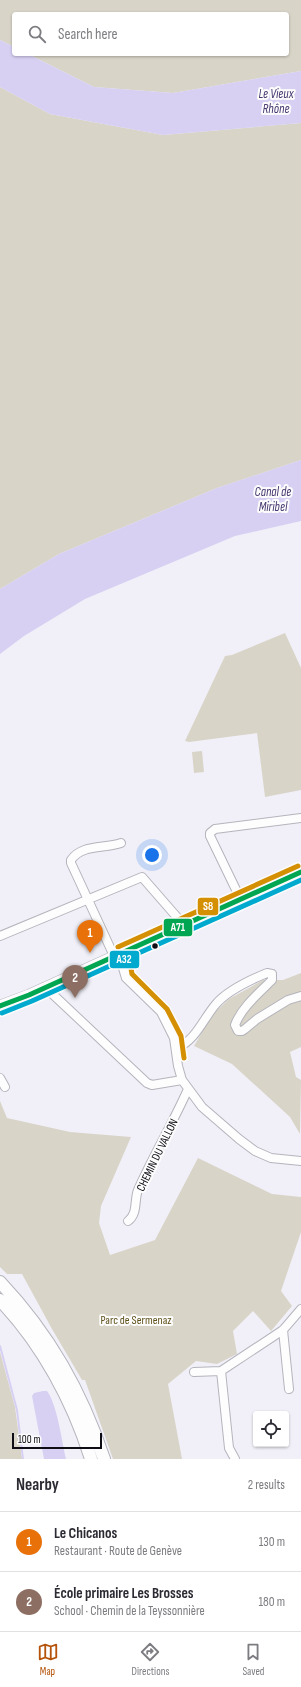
<!DOCTYPE html>
<meta charset="utf-8">
<style>
:root{--surface:#fff;--page:#f7f7f7;--text:#2b2b33;--muted:#7c7c81;--line:#e1e1e2;--accent:#b45309}
body{margin:0;font-family:"Sofia Sans Condensed",sans-serif;background:var(--page);color:var(--text)}
.controls{position:absolute;right:12px;bottom:12px;display:grid;overflow:hidden;border-radius:4px;box-shadow:0 1px 3px #0004}
.controls button{width:36px;height:36px;display:grid;place-items:center;padding:0;border:0;border-bottom:1px solid var(--line);background:var(--surface);color:var(--text);font:20px sans-serif}
.scale{position:absolute;left:12px;bottom:10px;width:90px;box-sizing:border-box;padding-left:4px;border:2px solid #0e0c14;border-top:0;font-size:11px;line-height:14px;white-space:nowrap;color:#0e0c14;-webkit-text-stroke:3px #fcfcfc;paint-order:stroke}
.you{position:absolute;left:152px;top:855px;width:14px;height:14px;margin:-10px;border:3px solid #fff;border-radius:50%;background:#1a73e8;box-shadow:0 0 0 6px #1a73e833}
.badge{display:grid;place-items:center;width:26px;height:26px;border-radius:50%;background:var(--accent);color:#fff;font-size:13px;font-weight:700}
.pin{position:absolute;translate:-50% -33px;filter:drop-shadow(0 1px 2px #0008)}
.pin::after{content:'';position:absolute;top:21px;width:14px;height:12px;background:inherit;clip-path:polygon(0 0,100% 0,50% 100%)}
.list{margin:0;padding:0;list-style:none}
h2{display:flex;justify-content:space-between;align-items:center;height:52px;margin:0;padding:0 16px;font-size:17px}
h2 small{font-size:13px;font-weight:400;color:var(--muted)}
.list li{display:grid;grid-template-columns:26px 1fr auto;gap:12px;align-items:center;box-sizing:border-box;height:60px;padding:0 16px;border-top:1px solid var(--line)}
.list b{display:block;font-size:15px;white-space:nowrap}
.list p{margin:0;font-size:13px;white-space:nowrap;color:var(--muted)}
.list em{font-size:13px;font-style:normal;color:var(--muted)}
.icon{flex:none;width:22px;height:22px;fill:none;stroke:currentColor;stroke-width:2;stroke-linecap:round;stroke-linejoin:round}
.map{position:relative;flex:none;width:301px;height:1459px;overflow:hidden}
.search{position:absolute;background:var(--surface);box-shadow:0 1px 3px #0004;left:12px;right:12px;top:12px;height:44px;display:flex;align-items:center;gap:10px;box-sizing:border-box;padding:0 14px;border-radius:4px;color:var(--muted);font-size:15px}
.sheet{height:172px;background:var(--surface)}
nav{display:flex;justify-content:space-around;align-items:center;box-sizing:border-box;height:56px;border-top:1px solid var(--line);background:var(--surface);font-size:11px;color:var(--muted)}
nav a{display:grid;justify-items:center;gap:2px}
nav .on{color:var(--accent)}
.map>svg:first-child{display:block}
.green{fill:#d9d4c8}
.water{fill:#d7d0f3}
.lines{fill:none;stroke-linecap:round;stroke-linejoin:round}
.stream{stroke:#d7d0f3;stroke-width:2}
.minor-casing{stroke:#b4b4bc;stroke-width:10}
.major-casing{stroke:#b4b4bc;stroke-width:12}
.highway-casing{stroke:#b4b4bc;stroke-width:14}
.minor{stroke:#fdfdfe;stroke-width:8}
.major{stroke:#fdfdfe;stroke-width:11}
.highway{stroke:#fdfdfe;stroke-width:12}
.bus-1-casing{stroke:#fcfcfc;stroke-width:8}
.bus-2-casing{stroke:#fcfcfc;stroke-width:8}
.bus-3-casing{stroke:#fcfcfc;stroke-width:8}
.bus-1{stroke:#00a651;stroke-width:5}
.bus-2{stroke:#00a9ce;stroke-width:5}
.bus-3{stroke:#d48f03;stroke-width:5}
.bus-dot{fill:#0e0c14;stroke:#fcfcfc;stroke-width:1.5}
.labels{text-anchor:middle;stroke-width:4;stroke-linejoin:round;paint-order:stroke}
.street-label{font-size:12px;fill:#0e0c14;stroke:#fcfcfc}
.park-label{font-size:12px;fill:#60521b;stroke:#fcfcfc}
.water-label{font-size:13px;font-style:italic;fill:#463770;stroke:#fcfcfc}
.line-badge{stroke:#fcfcfc;stroke-width:1.5}
.badge-label{font-size:11px;text-anchor:middle;font-weight:bold;fill:#fff}
</style>
<div class="map">
<svg width="301" height="1459" viewBox="0 0 301 1459">
<rect width="100%" height="100%" fill="#f1f0f8"/>
<path class="green" d="M0,0h301v71l-128,22 -79,-6 -66,-33h259v-40h-273v33l-14,-7z
M0,87l50,27 113,21 138,-12v337l-84,28 -158,66 -59,35z
M285,633l16,35v122l-36,7 -8,-64 -68,9 -4,-1 40,-85 7,-1z
M202,751l2,21 -10,1 -2,-21z
M301,973v74l-11,5 6,25 5,3 -1,54 -10,-17 -58,-53 -38,-18 18,-31 17,-16 34,-19h20z
M0,1101l7,17 63,14 61,5 -30,69 -2,17 11,32 45,-15 43,-82 74,36 29,3v35l-20,59 11,15 -21,25 -18,-20 -20,20 4,23 -20,10 -21,-3 -28,23 14,75h-69l-28,-79h-3l-30,-51 -30,-55h-15l-7,-7z
M0,1352l15,55 7,52h-22z"/>
<path class="water" d="M0,40l14,7v7h14l66,33 79,6 128,-22v52l-138,12 -113,-21 -50,-27z
M301,460v61l-66,15 -150,63 -61,37 -24,18v-65l59,-35 158,-66z
M43,1391h4c10,13 15,51 19,68h-22l-12,-63 2,-3z"/>
<g class="lines">
<path class="stream" d="M0,1346l17,64 6,49"/>
<g class="minor-casing">
<path id="minor" d="M240,898l-30,-62v-3l5,-4 86,-11
M0,936l142,-59 41,47
M121,953l2,15 3,10 35,34 13,26 4,28 4,14 20,27 37,32 16,12 16,7 30,3
M114,956l-43,-93v-3c11,-16 33,-11 50,-17
M45,987l102,96 5,2 30,-5
M177,1048c19,-8 26,-29 39,-44 12,-14 34,-24 51,-31l5,1v6c-13,13 -31,28 -37,45l3,6h4l3,-2 12,-10 31,-19 13,-4
M0,1078l5,9
M128,1221c10,-7 6,-21 10,-31 15,-34 35,-67 50,-101
M283,1330l6,59
M194,1372l27,-1
M235,1459l-6,-11 -8,-77 62,-41 18,-21"/>
</g>
<g class="major-casing">
<path id="major" d="M0,1006l29,-11 272,-123"/>
</g>
<g class="highway-casing">
<path id="highway" d="M0,1282c49,52 81,109 104,177
M0,1300c42,44 73,101 91,159"/>
</g>
<use href="#minor" class="minor"/>
<use href="#major" class="major"/>
<use href="#highway" class="highway"/>
<g class="bus-1-casing">
<path id="bus-1" d="M0,1006l29,-11 272,-123"/>
</g>
<g class="bus-2-casing">
<path id="bus-2" d="M2,1013l30,-12 269,-121"/>
</g>
<g class="bus-3-casing">
<path id="bus-3" d="M118,947l180,-81
M128,952l4,22 35,35 14,27 3,22"/>
</g>
<use href="#bus-1" class="bus-1"/>
<use href="#bus-2" class="bus-2"/>
<use href="#bus-3" class="bus-3"/>
</g>
<circle class="bus-dot" cx="155" cy="946" r="3.5"/>
<g class="labels">
<g class="street-label">
<text transform="translate(157 1155) rotate(-64)" y="4">CHEMIN DU VALLON</text>
</g>
<g class="park-label">
<text x="136" y="1324">Parc de Sermenaz</text>
</g>
<g class="water-label">
<text x="276" y="98">Le Vieux<tspan x="276" dy="15">Rhône</tspan></text>
<text x="273" y="496">Canal de<tspan x="273" dy="15">Miribel</tspan></text>
</g>
</g>
<g class="line-badge">
<rect x="197" y="897" width="22" height="19" rx="4" fill="#d48f03"/>
<rect x="163" y="918" width="30" height="19" rx="4" fill="#00a651"/>
<rect x="109" y="950" width="31" height="19" rx="4" fill="#00a9ce"/>
</g>
<g class="badge-label">
<text x="208" y="910">S8</text>
<text x="178" y="931">A71</text>
<text x="124" y="963">A32</text>
</g>
</svg>
<div class="controls">
<button><svg class="icon" aria-label="locate" viewBox="0 0 24 24"><circle cx="12" cy="12" r="6"/><path d="M12 2v4M12 18v4M2 12h4M18 12h4"/></svg></button>
</div>
<div class="scale">100 m</div>
<div class="you"></div>
<div class="pin badge" style="left:90px;top:953px;background:#e8710a">1</div>
<div class="pin badge" style="left:75px;top:998px;background:#8d6e63">2</div>
<div class="search"><svg class="icon" aria-label="search" viewBox="0 0 24 24"><circle cx="10" cy="10" r="6"/><path d="M15 15l6 6"/></svg>Search here</div>
</div>
<section class="sheet">
<h2>Nearby<small>2 results</small></h2>
<ul class="list">
<li><span class="badge" style="background:#e8710a">1</span><div><b>Le Chicanos</b><p>Restaurant · Route de Genève</p></div><em>130 m</em></li>
<li><span class="badge" style="background:#8d6e63">2</span><div><b>École primaire Les Brosses</b><p>School · Chemin de la Teyssonnière</p></div><em>180 m</em></li>
</ul>
</section>
<nav>
<a class="on"><svg class="icon" aria-label="map" viewBox="0 0 24 24"><path d="M3 6l6-2 6 2 6-2v14l-6 2-6-2-6 2zM9 4v14M15 6v14"/></svg>Map</a>
<a><svg class="icon" aria-label="directions" viewBox="0 0 24 24"><path d="M12 3l9 9-9 9-9-9zM9 14v-3h6M13 9l2 2-2 2"/></svg>Directions</a>
<a><svg class="icon" aria-label="saved" viewBox="0 0 24 24"><path d="M7 4h10v16l-5-4-5 4z"/></svg>Saved</a>
</nav>
